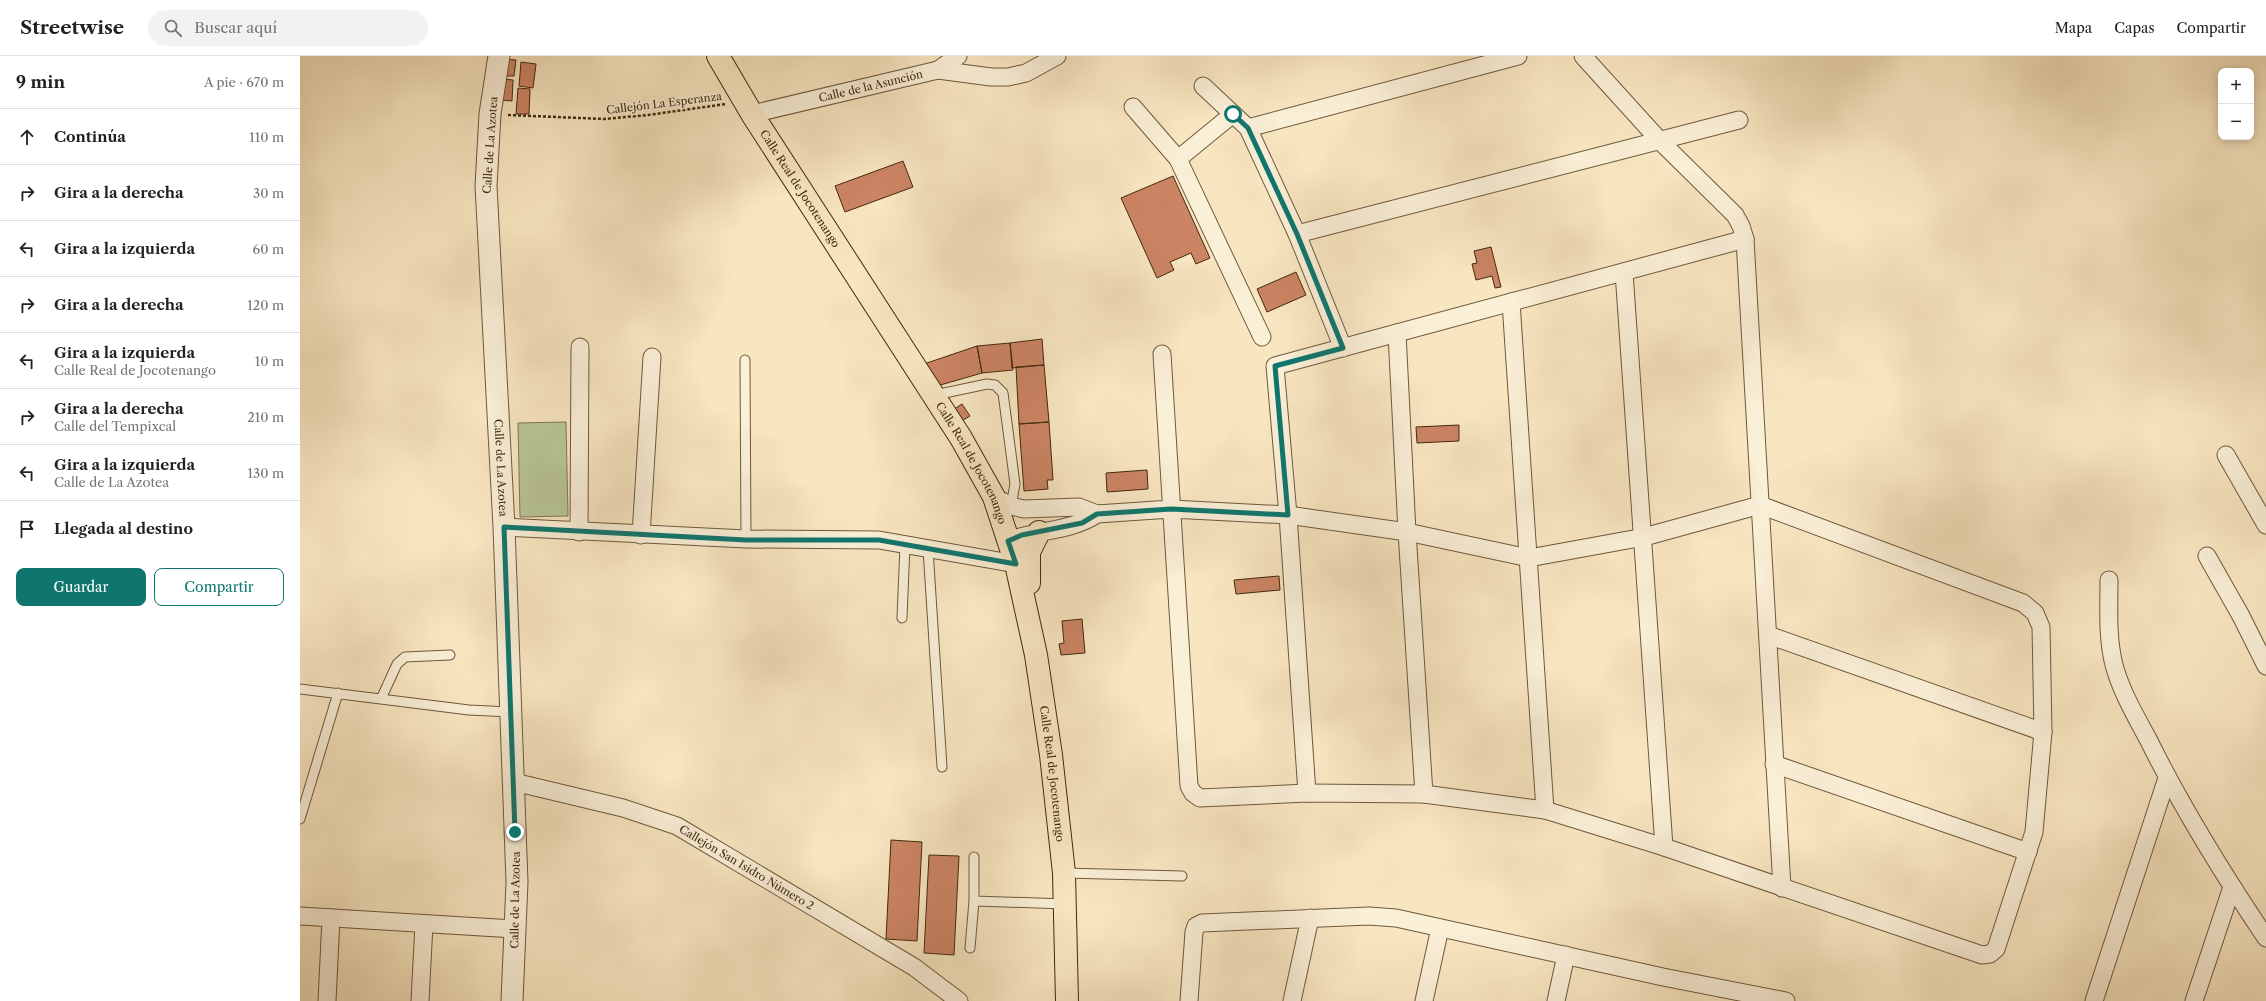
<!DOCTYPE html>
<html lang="es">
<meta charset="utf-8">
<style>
:root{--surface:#fff;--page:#f2f2f2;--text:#222;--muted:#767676;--line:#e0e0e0;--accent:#0f766e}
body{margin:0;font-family:"Libre Caslon Text",serif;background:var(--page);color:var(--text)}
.controls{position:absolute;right:12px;top:12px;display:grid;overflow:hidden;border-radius:8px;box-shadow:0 2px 10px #0003}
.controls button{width:36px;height:36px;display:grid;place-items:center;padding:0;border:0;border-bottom:1px solid var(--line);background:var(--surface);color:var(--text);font:20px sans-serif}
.stop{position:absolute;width:12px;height:12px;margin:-9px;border:3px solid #0f766e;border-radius:50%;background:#fff}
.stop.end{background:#0f766e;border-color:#fff;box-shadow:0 1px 4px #0008}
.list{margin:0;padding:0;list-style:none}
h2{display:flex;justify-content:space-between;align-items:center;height:52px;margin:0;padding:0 16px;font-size:17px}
h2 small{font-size:13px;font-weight:400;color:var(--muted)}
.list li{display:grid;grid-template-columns:26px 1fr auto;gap:12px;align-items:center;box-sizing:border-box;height:56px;padding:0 16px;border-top:1px solid var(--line)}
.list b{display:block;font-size:15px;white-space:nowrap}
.list p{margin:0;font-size:13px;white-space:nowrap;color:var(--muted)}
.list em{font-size:13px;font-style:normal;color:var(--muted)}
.actions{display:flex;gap:8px;padding:12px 16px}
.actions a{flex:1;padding:9px 0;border:1px solid var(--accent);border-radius:8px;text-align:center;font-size:14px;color:var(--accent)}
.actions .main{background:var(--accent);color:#fff}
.icon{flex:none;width:22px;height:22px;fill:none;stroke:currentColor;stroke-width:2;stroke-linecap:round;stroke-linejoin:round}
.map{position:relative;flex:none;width:1966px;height:945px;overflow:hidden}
header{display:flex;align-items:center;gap:24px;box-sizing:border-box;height:56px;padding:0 20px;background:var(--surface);border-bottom:1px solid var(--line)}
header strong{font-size:19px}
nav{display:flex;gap:22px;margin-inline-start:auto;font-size:14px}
.search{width:280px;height:36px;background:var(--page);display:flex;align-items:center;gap:10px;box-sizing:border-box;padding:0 14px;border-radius:22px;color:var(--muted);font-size:15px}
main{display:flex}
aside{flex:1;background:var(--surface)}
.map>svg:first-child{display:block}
.green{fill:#b8c697;stroke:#7c7752}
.building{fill:#cb8464;stroke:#41280d}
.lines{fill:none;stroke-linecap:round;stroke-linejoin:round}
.service-casing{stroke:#6f583a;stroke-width:11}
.minor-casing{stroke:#6f583a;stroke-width:19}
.tertiary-casing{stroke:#6f583a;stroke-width:23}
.primary-casing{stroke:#41280d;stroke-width:24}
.path{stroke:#41280d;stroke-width:2.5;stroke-dasharray:3 2;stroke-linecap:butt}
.service{stroke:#faefd7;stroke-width:9}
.minor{stroke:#faefd7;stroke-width:17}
.tertiary{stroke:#faefd7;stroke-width:21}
.primary{stroke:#f8e6c1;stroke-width:22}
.route{stroke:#0f766e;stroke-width:5}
.labels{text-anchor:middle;stroke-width:3.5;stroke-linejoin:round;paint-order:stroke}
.street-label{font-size:11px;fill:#41280d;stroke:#faefd7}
</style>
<header>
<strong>Streetwise</strong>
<div class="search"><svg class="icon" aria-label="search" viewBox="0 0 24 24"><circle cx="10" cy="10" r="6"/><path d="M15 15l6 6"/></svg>Buscar aquí</div>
<nav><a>Mapa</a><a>Capas</a><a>Compartir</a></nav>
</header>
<main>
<aside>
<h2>9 min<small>A pie · 670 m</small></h2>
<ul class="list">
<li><svg class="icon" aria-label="ahead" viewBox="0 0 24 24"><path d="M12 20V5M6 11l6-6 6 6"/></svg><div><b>Continúa</b></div><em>110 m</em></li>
<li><svg class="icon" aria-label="right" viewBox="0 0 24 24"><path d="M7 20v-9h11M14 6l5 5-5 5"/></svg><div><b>Gira a la derecha</b></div><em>30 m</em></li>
<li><svg class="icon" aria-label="left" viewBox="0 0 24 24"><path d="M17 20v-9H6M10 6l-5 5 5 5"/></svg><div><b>Gira a la izquierda</b></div><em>60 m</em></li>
<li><svg class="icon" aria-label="right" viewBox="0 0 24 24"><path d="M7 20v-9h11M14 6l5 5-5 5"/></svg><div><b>Gira a la derecha</b></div><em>120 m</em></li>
<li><svg class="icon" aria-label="left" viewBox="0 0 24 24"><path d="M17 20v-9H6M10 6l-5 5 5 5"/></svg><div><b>Gira a la izquierda</b><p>Calle Real de Jocotenango</p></div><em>10 m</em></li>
<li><svg class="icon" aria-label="right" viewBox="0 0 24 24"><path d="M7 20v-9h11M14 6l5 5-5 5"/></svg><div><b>Gira a la derecha</b><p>Calle del Tempixcal</p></div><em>210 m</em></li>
<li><svg class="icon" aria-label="left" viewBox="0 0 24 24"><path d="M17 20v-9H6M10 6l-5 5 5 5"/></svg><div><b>Gira a la izquierda</b><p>Calle de La Azotea</p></div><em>130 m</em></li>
<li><svg class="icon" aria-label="arrive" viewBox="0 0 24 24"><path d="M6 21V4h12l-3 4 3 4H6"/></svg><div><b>Llegada al destino</b></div></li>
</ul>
<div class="actions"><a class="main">Guardar</a><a>Compartir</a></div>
</aside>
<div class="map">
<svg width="1966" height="945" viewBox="0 0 1966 945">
<rect width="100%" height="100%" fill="#f8e6c1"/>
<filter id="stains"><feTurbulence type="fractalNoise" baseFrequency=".005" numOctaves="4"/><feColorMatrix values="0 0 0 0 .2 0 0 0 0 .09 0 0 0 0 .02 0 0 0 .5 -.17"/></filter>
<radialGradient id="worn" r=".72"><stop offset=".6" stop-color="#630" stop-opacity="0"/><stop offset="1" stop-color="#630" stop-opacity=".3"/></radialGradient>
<path class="green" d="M266,366l2,94 -48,1 -2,-94z"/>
<path class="building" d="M204,3l12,1 -2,16h-11z
M221,6l15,2 -3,24 -14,-2z
M202,23l11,1 -1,21 -11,-1z
M218,32l12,1 -1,25h-13z
M603,105l10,26 -68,25 -10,-26z
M873,120l37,82 -14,6 -5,-11 -21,9 4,8 -17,8 -36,-80z
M1191,191l10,40 -6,1 -3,-12 -16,4 -4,-16 5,-1 -3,-12z
M996,216l10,23 -39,17 -10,-23z
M742,283l2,26 -32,3 -2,-25z
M710,287l3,27 -31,3 -5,-27z
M677,290l5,27 -45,13 -13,-22z
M744,309l5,57 -30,2 -3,-57z
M662,348l8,12 -12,7 -7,-12z
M749,366l4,58h-6l1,9 -24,2 -5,-67z
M1159,369v16l-42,2 -1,-16z
M847,414l1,19 -41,3 -1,-19z
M979,520l1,14 -44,4 -2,-14z
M782,563l3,34 -24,2 -2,-11 5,-1 -2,-22z
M591,784l31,2 -5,99 -31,-2z
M629,799l30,1 -5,99 -30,-2z"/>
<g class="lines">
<g class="service-casing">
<path id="service" d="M445,304l1,179
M635,339l52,-11 8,1 8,8 12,91 -4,22
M628,493l14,218
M602,562l3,-73
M0,633l169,21 42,2
M81,643l16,-35 8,-7 45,-2
M0,763l38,-126
M674,801v44l92,3
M764,817l118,3
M670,892l4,-47"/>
</g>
<g class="minor-casing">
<g id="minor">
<path d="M1283,0l77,85 75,74 6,11 4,13 37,649"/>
<path d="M638,14l20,-14"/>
<path d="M903,30l45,42 49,106 46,114"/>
<path d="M833,51l45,52 84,178"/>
<path id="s1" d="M452,58l186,-44 53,7h17l18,-4 31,-17"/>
<path d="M948,72l270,-72"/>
<path d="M878,103l55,-45"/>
<path d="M997,178l442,-114"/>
<path d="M1324,216l40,575"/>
<path d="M1211,246l34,508"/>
<path d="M1097,277l10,199 17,262"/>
<path d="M1926,399l40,70"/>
<path d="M694,441l17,9 13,3 55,-2 18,7 74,-5 117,6 119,17 122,26 115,-21 116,-32 263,98 12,10 6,14 2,105 -9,100 -38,117 -6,5 -8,1 -318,-108 -119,-37 -121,-16 -117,-1 -107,5 -7,-5 -4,-7 -27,-432"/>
<path d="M204,471l242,12 133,1 137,24"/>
<path d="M279,476l1,-185"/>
<path d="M341,479l11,-178"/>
<path d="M708,485c30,-12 62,-9 89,-27"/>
<path d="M1907,500l34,60 25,50"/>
<path d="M1809,524c0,28 -2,57 5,85 7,26 21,50 34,74 34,69 75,135 118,199"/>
<path d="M1468,579l275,97"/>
<path d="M1474,708l254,88"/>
<path id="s2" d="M214,726l109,26 54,18 237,141 45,34"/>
<path d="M1007,737l-19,-278 -13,-149 470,-127"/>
<path d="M0,860l215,13"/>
<path d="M27,945l4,-83"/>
<path d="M120,945l4,-77"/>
<path d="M889,945l5,-69 2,-6 6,-3 167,-7 27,2 267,59 123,24"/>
<path d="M992,945l18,-83"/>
<path d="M1124,945l16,-73"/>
<path d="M1256,945l10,-46"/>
<path d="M1794,945l73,-223"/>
<path d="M1894,945l38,-114"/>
</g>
</g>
<g class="tertiary-casing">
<g id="tertiary">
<path id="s3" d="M199,0l-9,58 -4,72 18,341 13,355 -5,119"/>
</g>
</g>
<g class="primary-casing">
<g id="primary">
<path id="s4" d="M418,0l34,58 209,324 33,59 22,67 20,91 15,100 13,118 3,128"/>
<path d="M729,527v-31l10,-20"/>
</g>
</g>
<path class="path" d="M208,59l96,4 44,-4 78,-11"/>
<use href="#service" class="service"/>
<use href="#minor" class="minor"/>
<use href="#tertiary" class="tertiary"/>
<use href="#primary" class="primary"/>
</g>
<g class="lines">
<path class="route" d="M215,776l-11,-305 242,13h133l137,24 -8,-23 14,-6 60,-12 15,-9 74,-5 117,6 -13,-149 68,-18 -46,-114 -49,-106 -15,-14"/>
</g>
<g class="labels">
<g class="street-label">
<text dy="4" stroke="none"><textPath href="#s1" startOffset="122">Calle de la Asunción</textPath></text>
<text transform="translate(364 47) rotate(-7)" y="4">Callejón La Esperanza</text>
<text transform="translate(190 89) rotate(-86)" y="4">Calle de La Azotea</text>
<text dy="4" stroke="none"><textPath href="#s4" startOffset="156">Calle Real de Jocotenango</textPath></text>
<text dy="4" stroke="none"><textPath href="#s4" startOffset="480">Calle Real de Jocotenango</textPath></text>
<text dy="4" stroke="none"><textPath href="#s3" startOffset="413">Calle de La Azotea</textPath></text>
<text dy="4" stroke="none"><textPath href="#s4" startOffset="804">Calle Real de Jocotenango</textPath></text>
<text dy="4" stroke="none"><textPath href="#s2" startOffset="250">Callejón San Isidro Número 2</textPath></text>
<text transform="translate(215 844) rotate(-89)" y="4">Calle de La Azotea</text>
</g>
</g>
<rect width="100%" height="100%" filter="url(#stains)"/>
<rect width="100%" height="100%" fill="url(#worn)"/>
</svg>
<div class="controls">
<button>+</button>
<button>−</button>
</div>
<div class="stop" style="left:933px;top:58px"></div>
<div class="stop end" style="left:215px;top:776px"></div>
</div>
</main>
